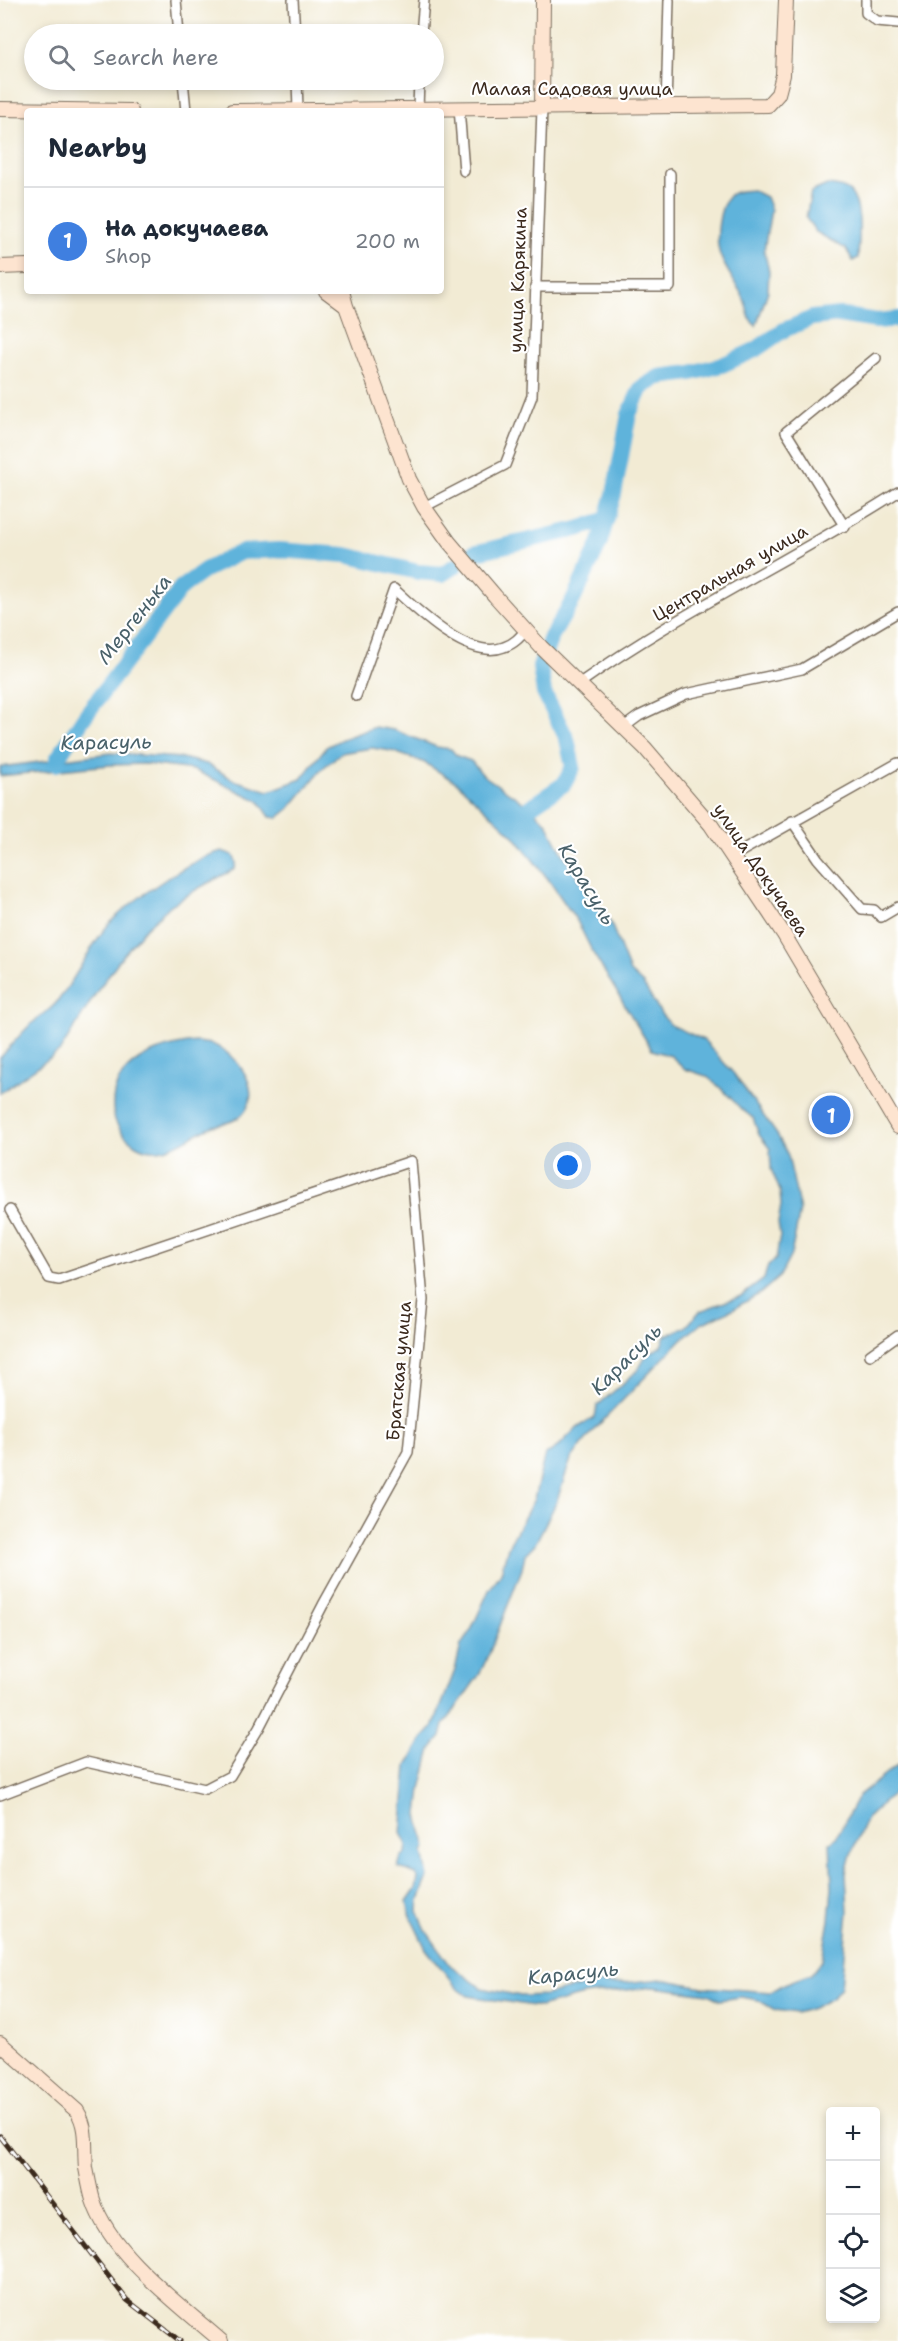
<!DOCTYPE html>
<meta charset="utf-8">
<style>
:root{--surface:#fff;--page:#f2f2f3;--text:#1f2937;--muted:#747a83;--line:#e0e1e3;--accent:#db2777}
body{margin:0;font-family:"Shantell Sans",sans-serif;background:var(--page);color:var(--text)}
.controls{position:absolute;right:18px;bottom:18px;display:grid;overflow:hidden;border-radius:6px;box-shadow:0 3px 9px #0003}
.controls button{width:54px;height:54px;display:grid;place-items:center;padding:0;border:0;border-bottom:2px solid var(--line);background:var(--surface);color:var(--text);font:30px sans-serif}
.you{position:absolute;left:568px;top:1166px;width:21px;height:21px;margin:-15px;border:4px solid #fff;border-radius:50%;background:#1a73e8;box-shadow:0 0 0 9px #1a73e833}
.badge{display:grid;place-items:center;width:39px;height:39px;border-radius:50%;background:var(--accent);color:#fff;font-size:20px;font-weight:700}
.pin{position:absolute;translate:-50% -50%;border:3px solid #fff;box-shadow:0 2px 6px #0006}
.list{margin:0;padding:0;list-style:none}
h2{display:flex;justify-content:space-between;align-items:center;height:78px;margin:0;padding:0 24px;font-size:26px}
h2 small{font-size:20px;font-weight:400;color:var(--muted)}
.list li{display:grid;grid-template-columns:39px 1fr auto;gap:18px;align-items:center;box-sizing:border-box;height:108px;padding:0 24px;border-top:2px solid var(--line)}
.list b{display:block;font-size:22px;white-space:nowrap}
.list p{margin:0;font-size:20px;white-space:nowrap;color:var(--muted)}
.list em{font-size:20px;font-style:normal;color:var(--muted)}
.icon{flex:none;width:33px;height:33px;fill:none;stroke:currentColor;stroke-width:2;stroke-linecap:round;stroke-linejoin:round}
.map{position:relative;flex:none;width:898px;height:2341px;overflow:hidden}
.search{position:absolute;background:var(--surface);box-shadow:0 3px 9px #0003;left:24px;top:24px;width:420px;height:66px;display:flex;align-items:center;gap:15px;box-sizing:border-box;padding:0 21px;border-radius:33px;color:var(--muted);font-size:22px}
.panel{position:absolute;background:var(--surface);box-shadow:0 3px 9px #0003;left:24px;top:108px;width:420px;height:186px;border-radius:6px}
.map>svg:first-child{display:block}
.water{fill:#5fb3db;stroke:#4d6e7c;stroke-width:1.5}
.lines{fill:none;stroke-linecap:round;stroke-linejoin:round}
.river{stroke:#5fb3db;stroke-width:16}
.street-casing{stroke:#7b6e5e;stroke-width:12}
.secondary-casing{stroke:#7b6e5e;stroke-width:16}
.street{stroke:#fff;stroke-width:9}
.secondary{stroke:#fde4d0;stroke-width:14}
.rail-casing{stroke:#3b2a1e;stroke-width:5}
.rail{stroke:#fff;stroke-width:3;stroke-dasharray:9;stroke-linecap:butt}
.labels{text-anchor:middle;stroke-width:4.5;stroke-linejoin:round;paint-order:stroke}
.street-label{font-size:18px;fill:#3b2a1e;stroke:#fff}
.water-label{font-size:20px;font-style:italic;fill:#49616a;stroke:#fff}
</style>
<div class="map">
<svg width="898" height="2341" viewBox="0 0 898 2341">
<rect width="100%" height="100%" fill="#fff"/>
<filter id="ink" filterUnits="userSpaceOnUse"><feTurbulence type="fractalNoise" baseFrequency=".0167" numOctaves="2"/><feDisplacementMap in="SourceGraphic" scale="12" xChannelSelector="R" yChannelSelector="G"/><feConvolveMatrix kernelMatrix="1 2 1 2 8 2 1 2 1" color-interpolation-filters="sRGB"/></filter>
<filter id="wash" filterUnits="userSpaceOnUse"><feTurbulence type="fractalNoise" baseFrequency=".008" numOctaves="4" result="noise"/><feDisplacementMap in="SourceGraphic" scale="24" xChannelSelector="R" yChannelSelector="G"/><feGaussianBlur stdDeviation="1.35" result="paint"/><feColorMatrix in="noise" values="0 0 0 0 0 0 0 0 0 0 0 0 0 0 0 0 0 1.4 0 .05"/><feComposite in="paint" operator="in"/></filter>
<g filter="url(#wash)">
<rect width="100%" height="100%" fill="#f2ebd4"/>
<path class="water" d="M827,185c7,1 17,1 23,7 13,14 9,48 8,66l-5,3 -7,-12 -30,-17 -10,-14 5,-26z
M752,190l14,7 5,13 -7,40 5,21 -1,20 -12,35c-9,-6 -8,-20 -13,-29 -7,-14 -18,-28 -23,-42 -5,-14 -2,-48 9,-59 5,-6 16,-5 23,-6z
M375,727l19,3 43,17 14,2 6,7 14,5 12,14 47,32 17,16 15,29 30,47 18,22 20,51 13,12 18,30 10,11 33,15 30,34 44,62 10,19 12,56 -9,44 -11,21 -19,17 -28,16 -30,14 -19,14 -92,95 -21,27 -15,44 -21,41 -10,10 -3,15 -33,85 -10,21 -35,50 -3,12 -10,12 -10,40 -3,26 8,33 -3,4 5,25 -9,23 -1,11 9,21 23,33 32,23 39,8 24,-1 50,-12 17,1 50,-5 41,8 68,5 13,-8 27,-10 11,-14 7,-40 3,-33 -2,-44 7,-7 22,-41 39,-30v24l-31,29 -16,36 -5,19 2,39 -7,75 -9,11 -19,10 -17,5 -21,-3 -17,-10 -17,-3 -21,3 -12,-6 -55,-7 -69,8 -44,12 -72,-11 -11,-8 -31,-39 -14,-29 -5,-18 9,-13 2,-11 -3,-4 -17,-7 3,-10 5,-4 1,-8 -6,-12 6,-67 15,-27 11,-12 22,-57 6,-25 10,-15 18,-40 12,-17 7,-26 26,-48 11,-45c14,-5 19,-15 30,-24 6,-5 13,-9 20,-13l2,-11 41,-36 8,-14 15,-10 4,-10 21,-9 14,-16 41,-15 23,-17 4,-14 8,-6 4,-24 -2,-12 3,-18 -1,-14 -9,-22 -1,-20 -11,-14 -6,-17 -12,-9 -19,-20 -16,-13 -21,-7 -14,-13 -19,-6 -59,-97 -16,-32 -29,-42 -34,-43 -58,-54 -33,-20 -32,-11 -19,-3 -31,5 -19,16 -33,40 -11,9 -8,-1 -11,-16 -65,-31 -48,-6 -36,1 -110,11v-9l111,-14 71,5 25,6 27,16 35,11 32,-12 25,-32 16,-8z
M222,851l11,4 3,7 -1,7 -36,19 -28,17 -25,23 -23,27 -25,35 -38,61 -60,42v-35c10,-11 20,-24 31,-34 8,-7 18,-13 25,-21 19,-23 30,-50 48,-73 19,-25 88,-72 118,-79z
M196,1042c6,1 13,1 18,3 24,10 51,47 28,70 -9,9 -24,8 -34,13 -23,11 -47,32 -72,17 -13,-8 -23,-22 -23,-37 -2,-46 45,-62 83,-66z"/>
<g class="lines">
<path class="river" d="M468,556l5,-3 105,-24 29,-10
M56,764l1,-5 28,-43 97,-129 23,-17 36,-18 37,-2 68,5 72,17 25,2 12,-8
M517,820l13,-13 34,-23 9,-17 -6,-28 -23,-46 -4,-26 11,-30 22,-37 26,-55 15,-51 15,-80 12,-26 18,-11 32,-4 31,-8 33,-15 29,-20 28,-12 27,-3 38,6 21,-2"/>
</g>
</g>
<g filter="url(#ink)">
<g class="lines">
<g class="street-casing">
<path id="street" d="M176,0l3,34
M293,0l2,34
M866,0v13l11,8 21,2
M421,34l3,-34
M183,80l3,31
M297,80l1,30
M418,108l1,-28
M459,108l5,63
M666,108l3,-108
M535,287h135v-113
M424,507l81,-42 27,-69 10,-288
M845,527l-59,-95 90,-74
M580,683c101,-72 214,-124 318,-191
M356,696l38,-107c24,22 75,72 110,58 10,-3 16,-10 22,-17
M624,727l15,-11 47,-22 116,-25 96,-57
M792,821l26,38 44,50 12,1 7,7 17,-10
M733,856l165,-93
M870,1355l28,-20
M0,1795l86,-33 119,27 25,-13 29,-48 64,-123 85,-153 15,-152 -12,-139 -352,119 -10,-2 -39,-68"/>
</g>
<g class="secondary-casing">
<path id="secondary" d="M542,108l1,-108
M0,109l131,2
M232,111l536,-6 10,-11 5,-19 3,-75
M0,267l27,-1
M326,291l20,15
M342,291l4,15 63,173 15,28 25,35 46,54 46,51 104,101 66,77 72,108 115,194
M0,2043l77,68c11,17 7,37 9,57 2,10 4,22 7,32 17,54 86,104 128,141"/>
</g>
<use href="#street" class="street"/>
<use href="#secondary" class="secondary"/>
<g class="rail-casing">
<path id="rail" d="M0,2136l127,164 53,41"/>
</g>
<use href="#rail" class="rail"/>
</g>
</g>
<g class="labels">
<g class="street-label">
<text x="572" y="95">Малая Садовая улица</text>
<text transform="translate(518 280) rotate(-88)" y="6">улица Карякина</text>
<text transform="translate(730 573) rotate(-30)" y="6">Центральная улица</text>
<text transform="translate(761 870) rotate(56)" y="6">улица Докучаева</text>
<text transform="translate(399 1371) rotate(-85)" y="6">Братская улица</text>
</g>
<g class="water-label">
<text transform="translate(134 619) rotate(-52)" y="7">Мергенька</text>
<text transform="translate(106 742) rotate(-1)" y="7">Карасуль</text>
<text transform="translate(587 884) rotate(59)" y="7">Карасуль</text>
<text transform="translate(626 1359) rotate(-45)" y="7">Карасуль</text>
<text transform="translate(573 1973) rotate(-6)" y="7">Карасуль</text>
</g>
</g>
</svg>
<div class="controls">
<button>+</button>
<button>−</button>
<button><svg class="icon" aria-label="locate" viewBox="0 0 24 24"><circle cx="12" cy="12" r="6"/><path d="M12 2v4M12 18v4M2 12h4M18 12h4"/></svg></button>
<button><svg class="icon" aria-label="layers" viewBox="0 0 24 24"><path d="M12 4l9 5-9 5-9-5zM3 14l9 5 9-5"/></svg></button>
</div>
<div class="you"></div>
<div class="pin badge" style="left:831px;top:1115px;background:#3f7fe0">1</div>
<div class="search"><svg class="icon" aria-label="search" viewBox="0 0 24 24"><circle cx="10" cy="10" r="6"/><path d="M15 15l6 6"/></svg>Search here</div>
<section class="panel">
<h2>Nearby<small></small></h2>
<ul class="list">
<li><span class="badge" style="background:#3f7fe0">1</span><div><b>На докучаева</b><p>Shop</p></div><em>200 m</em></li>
</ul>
</section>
</div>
